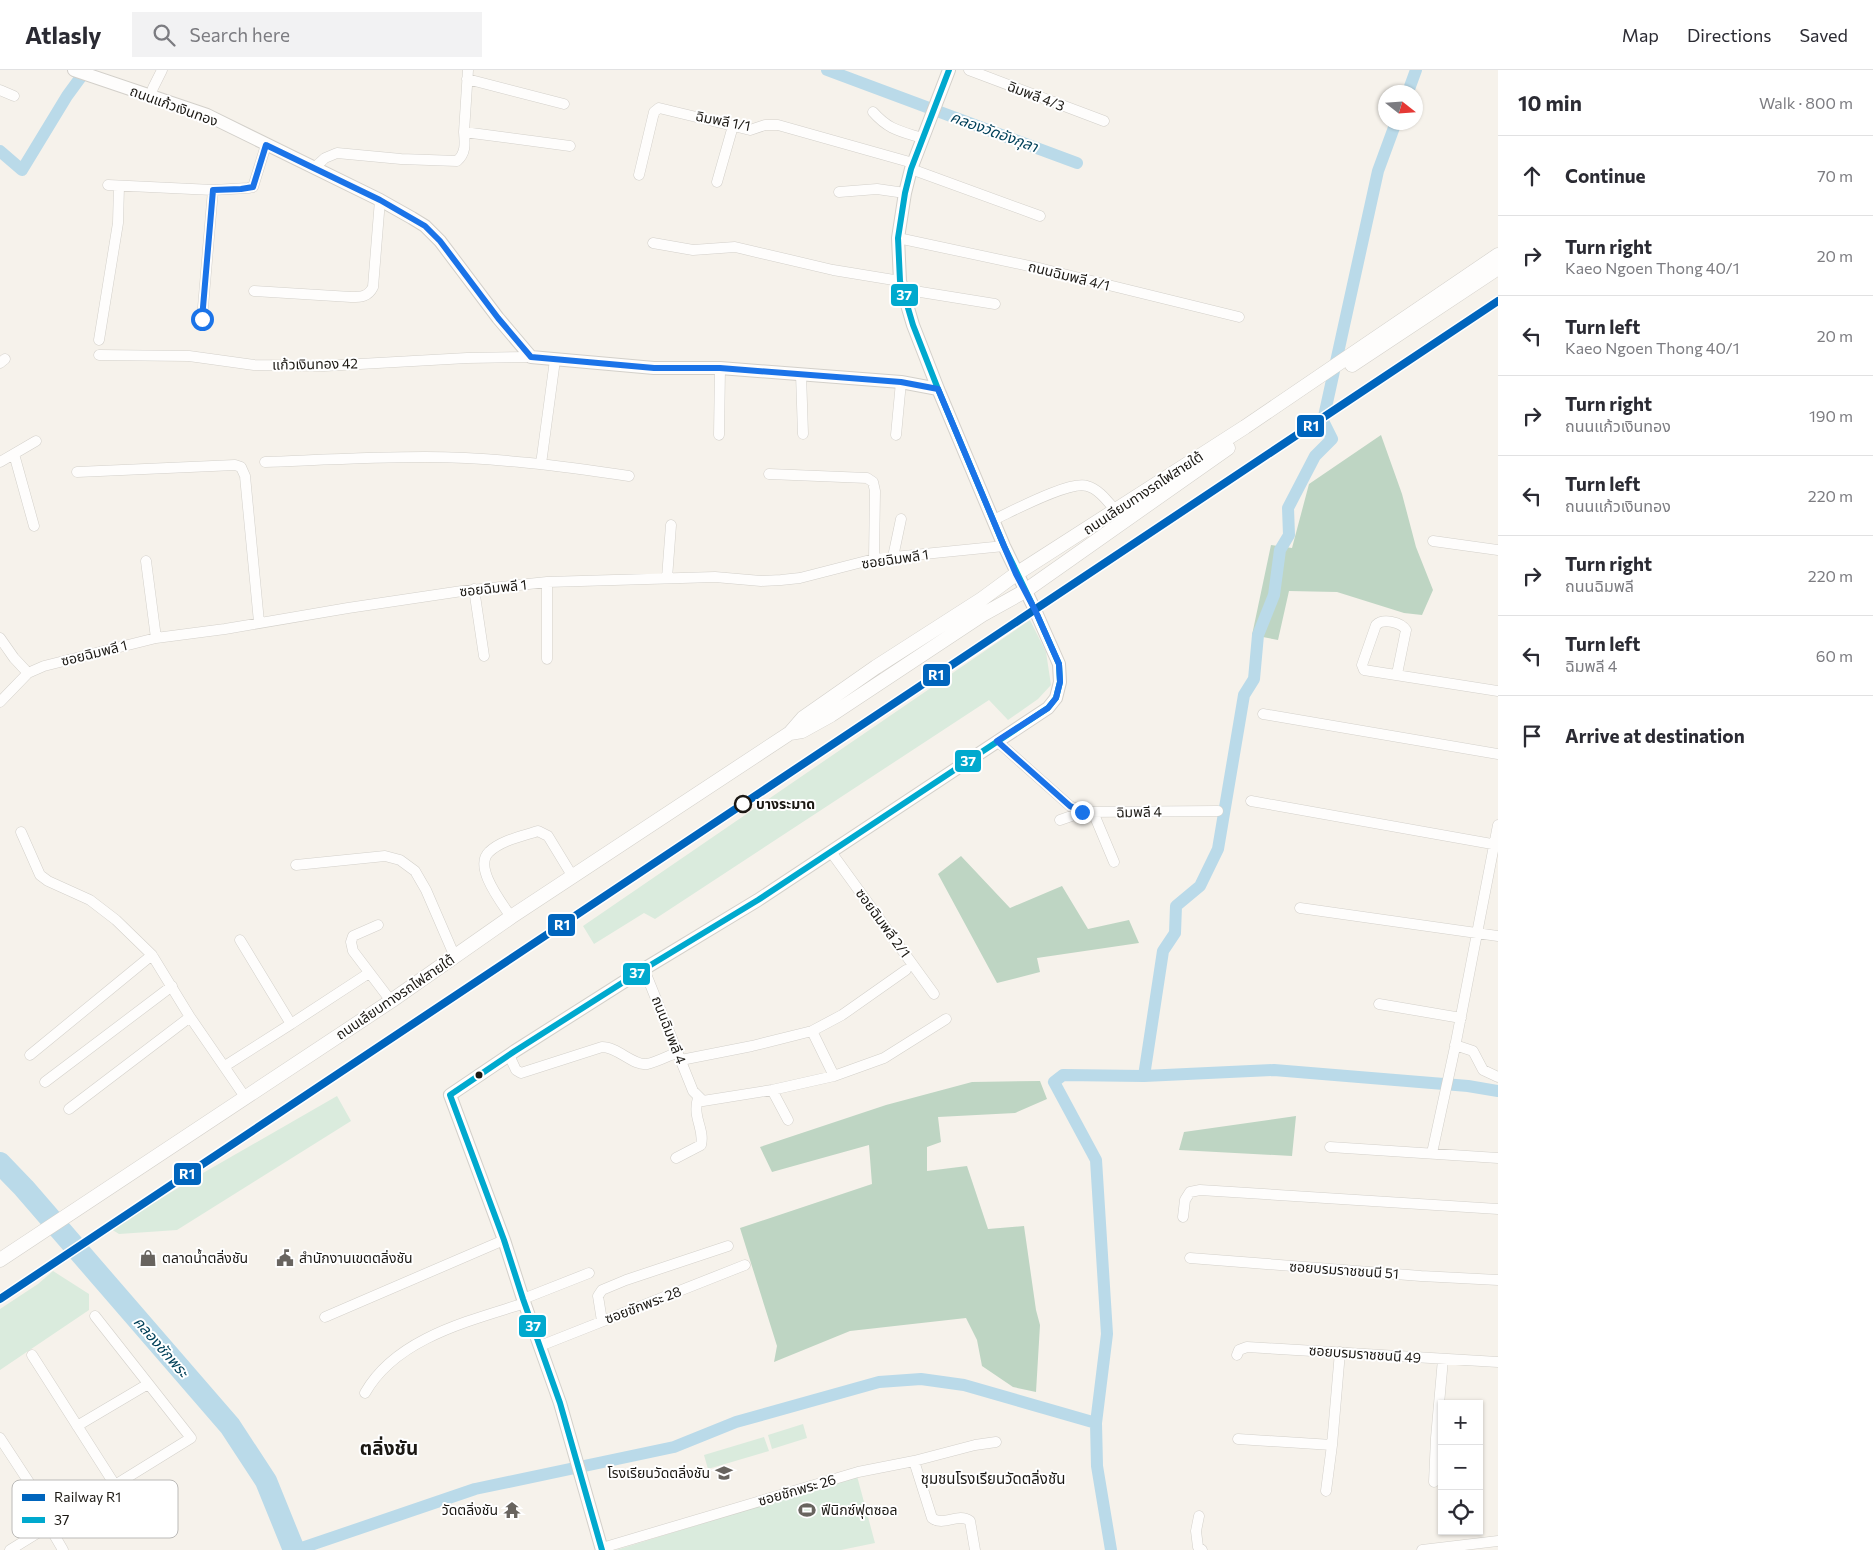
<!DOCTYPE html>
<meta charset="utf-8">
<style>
:root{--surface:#fff;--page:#f2f2f3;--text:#2b2b33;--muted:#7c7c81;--line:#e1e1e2}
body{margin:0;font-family:Commissioner,"Noto Sans Thai",sans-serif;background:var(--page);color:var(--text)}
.controls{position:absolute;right:15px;bottom:15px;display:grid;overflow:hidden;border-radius:0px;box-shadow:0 1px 4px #0004}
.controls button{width:45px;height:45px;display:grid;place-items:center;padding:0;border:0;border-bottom:1px solid var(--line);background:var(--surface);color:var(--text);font:25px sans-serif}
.compass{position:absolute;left:1378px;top:15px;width:45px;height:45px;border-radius:50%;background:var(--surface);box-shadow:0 1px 4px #0004;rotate:107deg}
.stop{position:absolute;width:15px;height:15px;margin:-11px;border:4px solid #1a73e8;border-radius:50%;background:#fff}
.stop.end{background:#1a73e8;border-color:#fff;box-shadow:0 1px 5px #0008}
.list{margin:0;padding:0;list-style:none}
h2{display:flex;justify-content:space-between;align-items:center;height:65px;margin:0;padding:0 20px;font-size:21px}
h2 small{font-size:16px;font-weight:400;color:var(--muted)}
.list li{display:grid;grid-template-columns:32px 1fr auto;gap:15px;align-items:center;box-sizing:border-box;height:80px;padding:0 20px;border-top:1px solid var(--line)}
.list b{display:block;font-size:19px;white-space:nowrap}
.list p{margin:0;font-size:16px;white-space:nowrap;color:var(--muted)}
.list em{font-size:16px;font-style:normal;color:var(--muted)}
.icon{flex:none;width:28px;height:28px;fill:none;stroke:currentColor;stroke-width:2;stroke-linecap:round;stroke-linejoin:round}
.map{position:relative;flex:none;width:1498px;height:1480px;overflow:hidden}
header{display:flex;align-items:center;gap:30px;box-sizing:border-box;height:70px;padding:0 25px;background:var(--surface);border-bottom:1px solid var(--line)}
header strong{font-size:24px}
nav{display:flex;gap:28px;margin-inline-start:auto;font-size:18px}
.search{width:350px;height:45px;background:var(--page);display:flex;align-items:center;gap:12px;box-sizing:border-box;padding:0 18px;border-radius:0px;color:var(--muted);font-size:19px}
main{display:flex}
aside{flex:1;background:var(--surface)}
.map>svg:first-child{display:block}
.green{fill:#daebdd}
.forest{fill:#bed5c3}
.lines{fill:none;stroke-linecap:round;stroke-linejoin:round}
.canal{stroke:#badae9;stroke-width:12}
.river{stroke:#badae9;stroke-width:22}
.minor-casing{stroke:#d3d0ca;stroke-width:11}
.tertiary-casing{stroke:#d3d0ca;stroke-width:14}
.secondary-casing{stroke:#d3d0ca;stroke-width:15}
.minor{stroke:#fefdfc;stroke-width:10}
.tertiary{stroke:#fefdfc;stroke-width:12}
.secondary{stroke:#fefdfc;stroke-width:14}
.bus-1-casing{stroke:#fff;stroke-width:10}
.bus-1{stroke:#00a9ce;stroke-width:6}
.rail-1-casing{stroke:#fff;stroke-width:11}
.rail-1{stroke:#0065bd;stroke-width:8}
.route{stroke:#1a73e8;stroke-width:6}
.stop-dot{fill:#fff;stroke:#1b1813;stroke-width:2.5}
.bus-dot{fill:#1b1813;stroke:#fff;stroke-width:2}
.labels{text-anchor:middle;stroke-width:4;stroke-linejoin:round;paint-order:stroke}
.street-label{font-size:14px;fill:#1b1813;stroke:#fff}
.stop-label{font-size:14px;font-weight:bold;fill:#1b1813;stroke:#fff;text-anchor:start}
.poi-label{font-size:14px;fill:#1b1813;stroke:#fff;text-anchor:start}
.water-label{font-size:15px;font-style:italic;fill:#004059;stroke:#fff}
.neighbourhood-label{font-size:15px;fill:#1b1813;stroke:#fff}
.district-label{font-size:19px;font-weight:bold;fill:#1b1813;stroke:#fff}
.key{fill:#fff;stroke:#bbbab8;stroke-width:1}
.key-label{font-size:14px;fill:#1b1813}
.line-badge{stroke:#fff;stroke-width:2}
.badge-label{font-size:14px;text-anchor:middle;font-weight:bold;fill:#fff}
</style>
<header>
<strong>Atlasly</strong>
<div class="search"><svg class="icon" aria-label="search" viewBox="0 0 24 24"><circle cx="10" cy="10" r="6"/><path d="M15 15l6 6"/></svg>Search here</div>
<nav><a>Map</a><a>Directions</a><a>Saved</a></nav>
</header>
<main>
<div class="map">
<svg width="1498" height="1480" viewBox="0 0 1498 1480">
<rect width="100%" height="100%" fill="#f6f2eb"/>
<path class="green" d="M1030,550l16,32 5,33 -13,14 -30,21 -19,-20 -334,219 -11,-6 -50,31 -11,-18z
M337,1026l14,25 -174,109 -58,4 -8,-5 85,-52z
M53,1201l36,23v16l-89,60v-61l38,-25z
M803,1354l4,14 -35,11 -4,-14z
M764,1367l5,14 -61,18 -4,-14z
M857,1406l18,67 -34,7h-225z"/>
<path class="forest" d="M1381,365l21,59 14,53 17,43 -11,25 -18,-2 -67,-21 -48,-1 -11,49 -26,-5 19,-90 21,3 17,-64z
M961,786l49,52 52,-22 26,43 41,-9 10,23 -102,15 3,14 -43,11 -59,-109z
M1040,1011l7,18 -32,14 -77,4 3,25 -14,5v24l40,-5 21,63 36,-3 12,84 4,15 -4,67 -23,-5 -31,-21 -5,-26 -11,-22 -116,13 -76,31 3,-16 -37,-118 132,-44 -3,-39 -97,27 -12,-25 126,-42 86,-23z
M1296,1046l-4,40 -113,-6 5,-18z"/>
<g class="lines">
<path class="canal" d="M827,0l250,93
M1408,22l8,-22
M0,81l22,19 45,-74 19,-26
M1144,1006l19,-125 12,-18 1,-27 24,-20 18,-37 26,-154 10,-16 4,-44 16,-40 6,-45 9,-15 -1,-27 27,-52 17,-17 -9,-18 55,-250 18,-49
M1096,1353l1,43 14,84
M296,1480l179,-61 199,-42 62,-25 143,-40 42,-3 43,6 132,38 11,-89 -11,-174 -42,-78 9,-7 81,1 130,-6 194,16 30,5"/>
<path class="river" d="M0,1093l24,25 206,238 36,55 28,69"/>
<g class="minor-casing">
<path id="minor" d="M969,0l135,51
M467,9l97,25
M0,20l14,6
M151,26l2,-8 9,-18
M873,42c16,18 27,19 49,26
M464,62l4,-62
M314,98l11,-10 12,-5 64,6 56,2c9,-8 8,-17 7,-29l106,14
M911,99l129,47
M639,105l15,-63 5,-4 91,22 15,-5h13l135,38
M717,112l16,-56
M108,115l105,5 35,-2 5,-1 13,-42
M839,122l38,-3 28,4
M898,168l145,31 196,48
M653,173l40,7 42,-3 98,23 67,11
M902,219l93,15
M254,221l97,6c10,0 17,0 22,-10l7,-87
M202,249l11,-129
M99,270l19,-117 1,-37
M99,285l90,1 65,9 70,1 143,-8 64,-1
M0,293l5,-4
M801,304l2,60
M719,365l1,-67
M896,365l5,-53
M14,384l20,72
M0,392l36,-21
M265,392c53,-2 107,-5 160,-5 68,0 136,9 204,19
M541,394l14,-104
M77,402l158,-7 6,2 4,9 14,146
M769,404l98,4 6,4 2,9 -1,68
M993,450c18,-8 77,-40 94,-34 12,3 21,16 29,25
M1433,471l65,9
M893,487l8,-38
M146,491l10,77
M667,508l4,-53
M547,512v77
M474,519l10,67
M0,568l14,20 14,15
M1397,604l9,-44c-5,-8 -23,-12 -30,-5l-14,40 2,5 134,21
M0,632l28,-29 16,-7 112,-28 69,-9 123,-21 114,-17 85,-9 168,-5 46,4 20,-1 19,-2 74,-19 130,-13
M1263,644l235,40
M997,671l73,65 13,6 135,-1
M1251,731l247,44
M1093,742l21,50
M1060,750l23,-8
M21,762l19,43 8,6 42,19 26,20 36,35 38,62 55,80
M831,782l103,142
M296,795l89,-9 15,4 15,11 11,19 29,67
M1300,838l198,28
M511,847c-9,-14 -38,-50 -22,-65 12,-12 34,-16 49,-21l10,5 25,41
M378,855l-25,11 -2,6 2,9 38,50
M240,870l51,84 78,-51
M644,899l49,122 10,10 69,-11 62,-14 50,-18 62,-39
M1379,934l82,14
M812,961l22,45
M1455,975l18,6 10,19 15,7
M30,985l122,-100
M509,985l7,15 5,3 81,-26c16,0 31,19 45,17 10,-2 21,-8 31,-12
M681,990l71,-14 60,-15 30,-16 64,-45
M225,996l66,-42
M45,1012l127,-96
M772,1020l16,30
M69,1039l121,-92
M1330,1077l168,11
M1432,1083l23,-106 43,-222
M676,1088l25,-13c4,-16 -9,-27 -3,-47
M1183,1147l2,-17 5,-8 10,-2 298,19
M1190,1188l231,18 77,4
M523,1229l66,-26
M325,1247l179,-77
M602,1251l-4,-25 4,-6 24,-10 102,-34
M540,1276l205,-81
M32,1285l83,130
M1237,1285l2,-5 8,-3 251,15
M365,1323c31,-55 104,-72 160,-90
M77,1356l71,-42
M0,1368l55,84
M1238,1369l94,6 8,-93
M914,1391l18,57c12,9 26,-6 38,3l5,29
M1434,1412l2,-44 7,-79
M1326,1421l6,-46
M1199,1446l-3,15 2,16 4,3
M49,1456l14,24
M602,1478l256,-76 56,-11 61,-16 21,-3
M10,1480l181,-112 -96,-122
M1422,1480l76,-9"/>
</g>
<g class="tertiary-casing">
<path id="tertiary" d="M74,0l133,45 173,85 32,18 13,8 15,15 58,77 33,39 123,11h66l181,14 37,7
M602,1480l-42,-147 -37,-104 -19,-59 -54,-145 65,-44 129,-82 114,-69 290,-192 8,-10 4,-16 -1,-18 -24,-54 -31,-64 -66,-157 -25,-64 -13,-44 -2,-43 7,-45 6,-24 38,-99"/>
</g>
<g class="secondary-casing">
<path id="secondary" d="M1352,295l146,-97
M790,663l12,-2 29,-16 151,-100 43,-24 203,-143
M0,1190l391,-259 120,-84 279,-184 13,-15 73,-51 106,-68 34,-25 229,-147 253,-172"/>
</g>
<use href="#minor" class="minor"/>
<use href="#tertiary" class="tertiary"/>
<use href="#secondary" class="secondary"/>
<g class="bus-1-casing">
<path id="bus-1" d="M602,1480l-42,-147 -37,-104 -19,-59 -54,-145 65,-44 129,-82 114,-69 290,-192 8,-10 4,-16 -1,-18 -24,-54 -31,-64 -66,-157 -25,-64 -13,-44 -2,-43 7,-45 6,-24 38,-99"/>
</g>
<use href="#bus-1" class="bus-1"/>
<g class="rail-1-casing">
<path id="rail-1" d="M0,1229l1498,-998"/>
</g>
<use href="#rail-1" class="rail-1"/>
</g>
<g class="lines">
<path class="route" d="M202,249l11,-129 28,-1 12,-2 13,-42 114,55 45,26 15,15 58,77 33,39 123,11h66l181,14 37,7 66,157 12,28 19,36 24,54 1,18 -4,16 -8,10 -51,33 73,65 12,6"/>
</g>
<defs>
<g id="shop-bare" transform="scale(1.35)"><path d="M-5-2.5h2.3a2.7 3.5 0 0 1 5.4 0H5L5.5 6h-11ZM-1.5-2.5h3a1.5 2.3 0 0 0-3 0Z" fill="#68645f" stroke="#fff" stroke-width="2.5" paint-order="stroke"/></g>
<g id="civic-bare" transform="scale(1.35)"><path d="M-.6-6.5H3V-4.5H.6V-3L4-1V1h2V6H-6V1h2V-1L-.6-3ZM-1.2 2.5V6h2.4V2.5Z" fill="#68645f" stroke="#fff" stroke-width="2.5" paint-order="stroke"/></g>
<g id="school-bare" transform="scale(1.35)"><path d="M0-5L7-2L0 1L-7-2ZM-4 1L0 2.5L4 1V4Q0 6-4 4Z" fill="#68645f" stroke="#fff" stroke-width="2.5" paint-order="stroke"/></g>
<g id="temple-bare" transform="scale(1.35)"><path d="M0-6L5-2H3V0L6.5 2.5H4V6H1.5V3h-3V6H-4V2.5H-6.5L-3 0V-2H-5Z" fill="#68645f" stroke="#fff" stroke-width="2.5" paint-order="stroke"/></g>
<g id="stadium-bare" transform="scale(1.35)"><path d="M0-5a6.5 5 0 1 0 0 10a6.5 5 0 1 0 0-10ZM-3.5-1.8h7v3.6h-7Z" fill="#68645f" stroke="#fff" stroke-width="2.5" paint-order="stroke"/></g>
</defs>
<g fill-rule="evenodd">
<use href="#shop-bare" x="148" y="1188"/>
<use href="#civic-bare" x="285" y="1188"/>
<use href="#school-bare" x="724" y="1403"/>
<use href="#temple-bare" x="512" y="1440"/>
<use href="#stadium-bare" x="807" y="1440"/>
</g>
<circle class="stop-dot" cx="743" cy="734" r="8"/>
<circle class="bus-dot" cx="479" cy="1005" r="4.5"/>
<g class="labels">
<g class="street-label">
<text transform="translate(1036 26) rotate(21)" y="5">ฉิมพลี 4/3</text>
<text transform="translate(174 36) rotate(20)" y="5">ถนนแก้วเงินทอง</text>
<text transform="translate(723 51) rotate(11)" y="5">ฉิมพลี 1/1</text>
<text transform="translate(1069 206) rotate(14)" y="5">ถนนฉิมพลี 4/1</text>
<text transform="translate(315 294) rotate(-1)" y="5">แก้วเงินทอง 42</text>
<text transform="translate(1143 423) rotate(-33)" y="5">ถนนเลียบทางรถไฟสายใต้</text>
<text transform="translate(895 489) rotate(-8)" y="5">ซอยฉิมพลี 1</text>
<text transform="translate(493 518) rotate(-6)" y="5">ซอยฉิมพลี 1</text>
<text transform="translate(94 583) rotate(-14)" y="5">ซอยฉิมพลี 1</text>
<text transform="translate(1139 742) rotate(-1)" y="5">ฉิมพลี 4</text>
<text transform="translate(883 853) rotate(54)" y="5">ซอยฉิมพลี 2/1</text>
<text transform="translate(395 927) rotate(-34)" y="5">ถนนเลียบทางรถไฟสายใต้</text>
<text transform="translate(669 960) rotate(69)" y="5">ถนนฉิมพลี 4</text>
<text transform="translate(1344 1200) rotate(4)" y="5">ซอยบรมราชชนนี 51</text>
<text transform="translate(643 1235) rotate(-21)" y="5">ซอยชักพระ 28</text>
<text transform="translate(1365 1284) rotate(4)" y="5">ซอยบรมราชชนนี 49</text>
<text transform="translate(797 1420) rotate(-16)" y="5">ซอยชักพระ 26</text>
</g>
<g class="stop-label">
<text x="756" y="739">บางระมาด</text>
</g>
<g class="poi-label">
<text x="162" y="1193">ตลาดน้ำตลิ่งชัน</text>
<text x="299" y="1193">สำนักงานเขตตลิ่งชัน</text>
<text x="710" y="1408" text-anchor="end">โรงเรียนวัดตลิ่งชัน</text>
<text x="498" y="1445" text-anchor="end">วัดตลิ่งชัน</text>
<text x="821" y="1445">ฟีนิกซ์ฟุตซอล</text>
</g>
<g class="water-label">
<text transform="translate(994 62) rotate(20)" y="5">คลองวัดอังกุลา</text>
<text transform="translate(161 1277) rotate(49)" y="5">คลองชักพระ</text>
</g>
<g class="neighbourhood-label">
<text x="993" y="1414">ชุมชนโรงเรียนวัดตลิ่งชัน</text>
</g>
<g class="district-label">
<text x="389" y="1385">ตลิ่งชัน</text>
</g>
</g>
<rect x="12" y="1410" width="166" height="58" rx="8" class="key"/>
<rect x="22" y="1424" width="23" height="7" fill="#0065bd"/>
<rect x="22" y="1447" width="23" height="6" fill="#00a9ce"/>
<g class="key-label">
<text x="54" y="1432">Railway R1</text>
<text x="54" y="1455">37</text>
</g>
<g class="line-badge">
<rect x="890" y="213" width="29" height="24" rx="5" fill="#00a9ce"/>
<rect x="1296" y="344" width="29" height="24" rx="5" fill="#0065bd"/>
<rect x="922" y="593" width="29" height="24" rx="5" fill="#0065bd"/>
<rect x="954" y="679" width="28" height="24" rx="5" fill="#00a9ce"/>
<rect x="547" y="843" width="29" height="24" rx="5" fill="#0065bd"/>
<rect x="622" y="892" width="29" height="24" rx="5" fill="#00a9ce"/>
<rect x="173" y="1092" width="29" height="24" rx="5" fill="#0065bd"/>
<rect x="518" y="1244" width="29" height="24" rx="5" fill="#00a9ce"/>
</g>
<g class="badge-label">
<text x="904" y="230">37</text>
<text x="1311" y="361">R1</text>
<text x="936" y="610">R1</text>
<text x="968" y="696">37</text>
<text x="562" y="860">R1</text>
<text x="637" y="908">37</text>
<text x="187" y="1109">R1</text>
<text x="533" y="1261">37</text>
</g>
</svg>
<div class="controls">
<button>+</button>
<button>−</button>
<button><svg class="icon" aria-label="locate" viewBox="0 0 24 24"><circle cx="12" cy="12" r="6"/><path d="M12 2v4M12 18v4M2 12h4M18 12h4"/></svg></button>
</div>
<svg class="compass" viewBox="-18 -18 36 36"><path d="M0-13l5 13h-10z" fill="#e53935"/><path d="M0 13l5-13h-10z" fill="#7c7c81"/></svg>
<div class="stop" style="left:202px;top:249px"></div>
<div class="stop end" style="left:1082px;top:742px"></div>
</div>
<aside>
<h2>10 min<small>Walk · 800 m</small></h2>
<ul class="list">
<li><svg class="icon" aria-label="ahead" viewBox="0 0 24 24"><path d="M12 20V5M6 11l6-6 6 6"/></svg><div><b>Continue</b></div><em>70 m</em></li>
<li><svg class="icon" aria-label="right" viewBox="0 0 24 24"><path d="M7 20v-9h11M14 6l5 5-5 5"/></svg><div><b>Turn right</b><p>Kaeo Ngoen Thong 40/1</p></div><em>20 m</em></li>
<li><svg class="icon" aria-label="left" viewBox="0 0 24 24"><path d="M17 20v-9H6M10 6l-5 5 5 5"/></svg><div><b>Turn left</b><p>Kaeo Ngoen Thong 40/1</p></div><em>20 m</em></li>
<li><svg class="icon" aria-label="right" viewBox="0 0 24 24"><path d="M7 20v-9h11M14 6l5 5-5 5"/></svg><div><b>Turn right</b><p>ถนนแก้วเงินทอง</p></div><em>190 m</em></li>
<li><svg class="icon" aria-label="left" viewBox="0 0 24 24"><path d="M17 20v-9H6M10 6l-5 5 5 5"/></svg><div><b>Turn left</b><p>ถนนแก้วเงินทอง</p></div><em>220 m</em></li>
<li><svg class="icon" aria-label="right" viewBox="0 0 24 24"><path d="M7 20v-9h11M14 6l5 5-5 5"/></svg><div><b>Turn right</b><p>ถนนฉิมพลี</p></div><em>220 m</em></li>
<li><svg class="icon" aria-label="left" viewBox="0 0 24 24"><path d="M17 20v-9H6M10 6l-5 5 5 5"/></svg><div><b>Turn left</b><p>ฉิมพลี 4</p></div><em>60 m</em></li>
<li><svg class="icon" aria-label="arrive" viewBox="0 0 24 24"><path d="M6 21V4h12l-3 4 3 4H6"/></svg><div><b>Arrive at destination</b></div></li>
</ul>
</aside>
</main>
